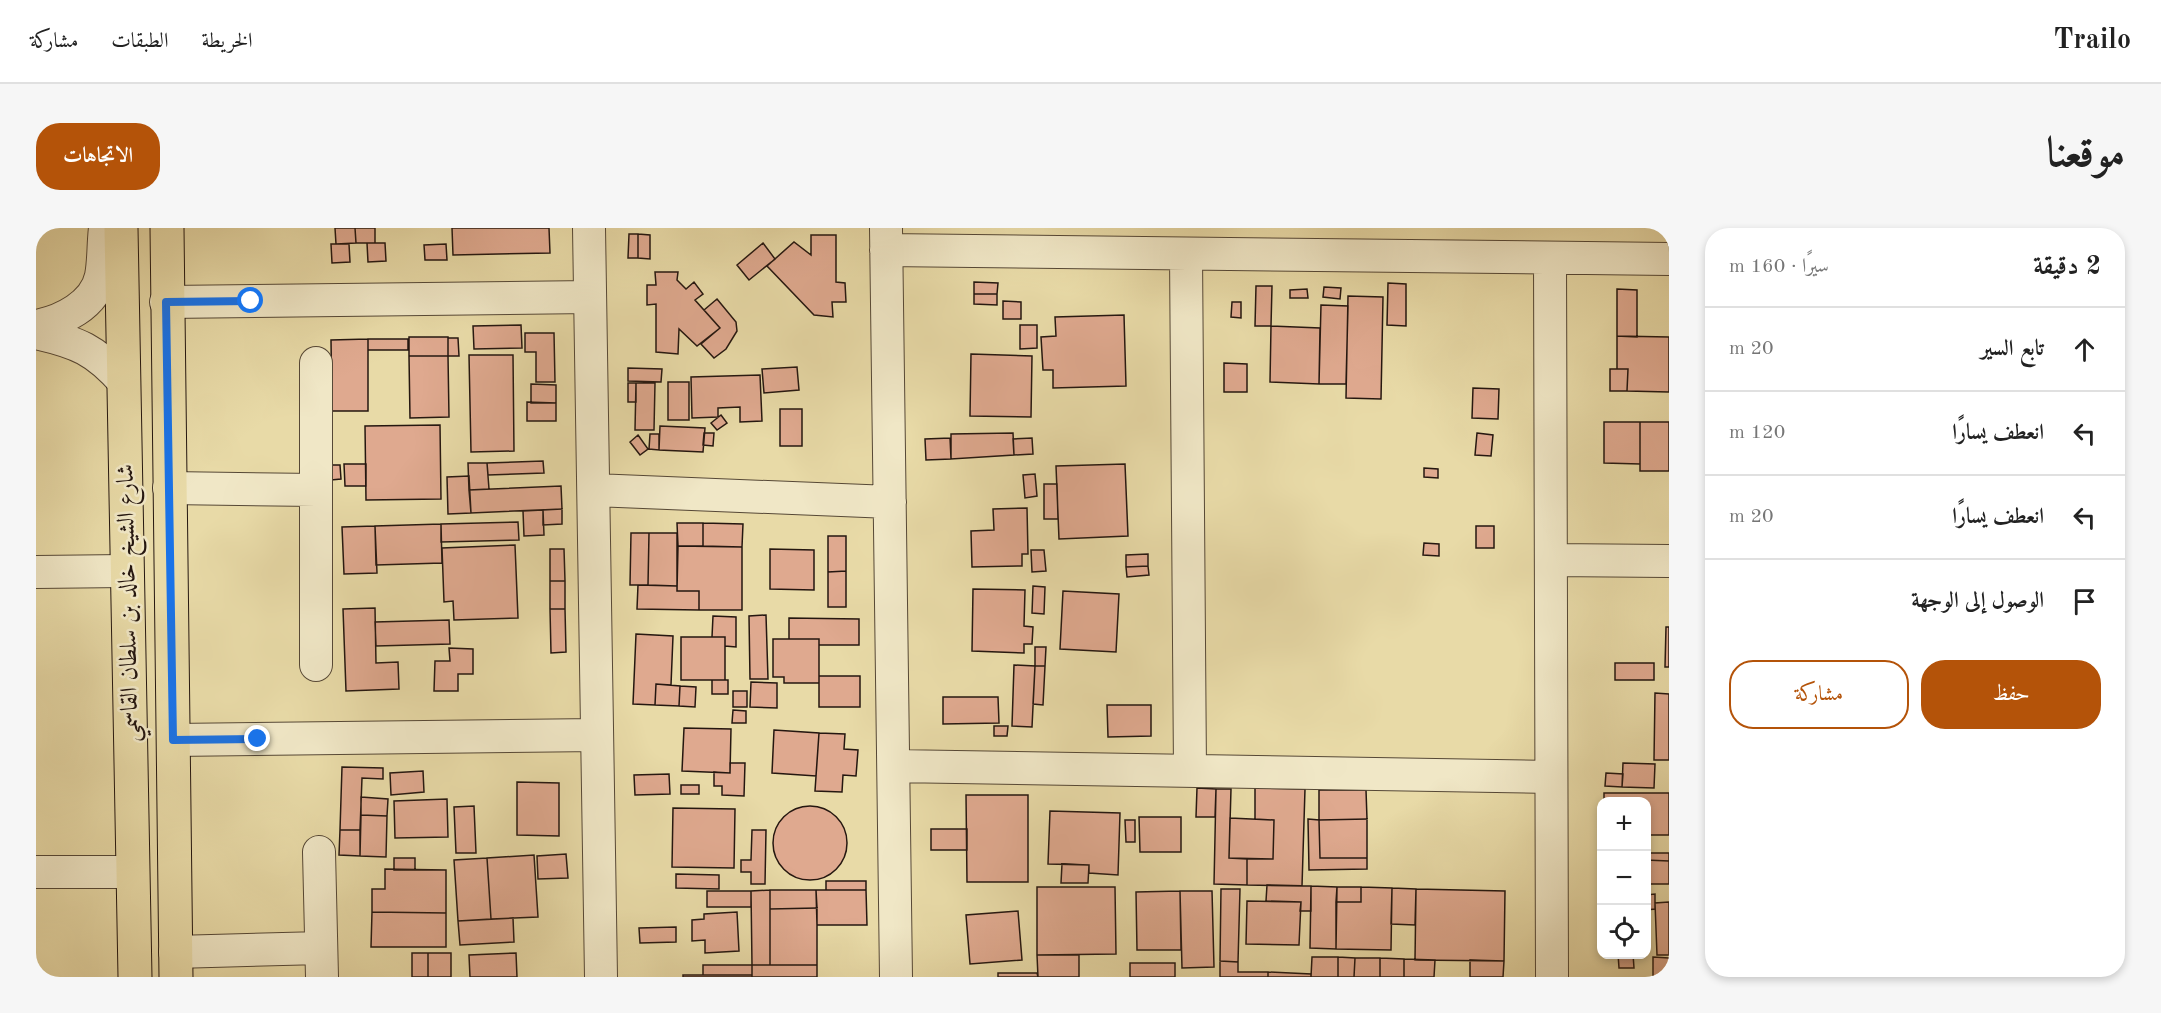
<!DOCTYPE html>
<html lang="ar">
<meta charset="utf-8">
<style>
:root{--surface:#fff;--page:#f6f6f6;--text:#222;--muted:#767676;--line:#e0e0e0;--accent:#b45309}
body{margin:0;font-family:"Old Standard TT",Amiri,serif;background:var(--page);color:var(--text);direction:rtl}
.controls{position:absolute;right:18px;bottom:18px;display:grid;overflow:hidden;border-radius:12px;box-shadow:0 3px 9px #0003}
.controls button{width:54px;height:54px;display:grid;place-items:center;padding:0;border:0;border-bottom:2px solid var(--line);background:var(--surface);color:var(--text);font:30px sans-serif}
.stop{position:absolute;width:18px;height:18px;margin:-14px;border:4px solid #1a73e8;border-radius:50%;background:#fff}
.stop.end{background:#1a73e8;border-color:#fff;box-shadow:0 2px 6px #0008}
.list{margin:0;padding:0;list-style:none}
h2{display:flex;justify-content:space-between;align-items:center;height:78px;margin:0;padding:0 24px;font-size:26px}
h2 small{font-size:20px;font-weight:400;color:var(--muted)}
.list li{display:grid;grid-template-columns:39px 1fr auto;gap:18px;align-items:center;box-sizing:border-box;height:84px;padding:0 24px;border-top:2px solid var(--line)}
.list b{display:block;font-size:22px;white-space:nowrap}
.list em{font-size:20px;font-style:normal;color:var(--muted)}
.actions{display:flex;gap:12px;padding:18px 24px}
.actions a{flex:1;padding:14px 0;border:2px solid var(--accent);border-radius:24px;text-align:center;font-size:21px;color:var(--accent)}
.actions .main{background:var(--accent);color:#fff}
.icon{flex:none;width:33px;height:33px;fill:none;stroke:currentColor;stroke-width:2;stroke-linecap:round;stroke-linejoin:round}
.map{position:relative;flex:none;width:1633px;height:749px;overflow:hidden;direction:ltr;border-radius:24px}
header{display:flex;align-items:center;gap:36px;box-sizing:border-box;height:84px;padding:0 30px;background:var(--surface);border-bottom:2px solid var(--line)}
header strong{font-size:28px}
nav{display:flex;gap:33px;margin-inline-start:auto;font-size:21px}
.intro{display:flex;align-items:center;justify-content:space-between;box-sizing:border-box;height:144px;padding:0 36px}
h1{margin:0;font-size:42px}
.button{padding:15px 27px;border-radius:24px;background:var(--accent);color:#fff;font-size:21px;font-weight:700}
main{display:flex;gap:36px;padding:0 36px}
aside{flex:1;background:var(--surface);border-radius:24px;box-shadow:0 3px 9px #0003}
.map>svg:first-child{display:block}
.building{fill:#dfa98f;stroke:#251710;stroke-width:1.5}
.lines{fill:none;stroke-linecap:round;stroke-linejoin:round}
.minor-casing{stroke:#564836;stroke-width:34}
.major-casing{stroke:#251710;stroke-width:35}
.minor{stroke:#f0e7c6;stroke-width:32}
.major{stroke:#e8daa7;stroke-width:33}
.route{stroke:#1a73e8;stroke-width:8}
.labels{text-anchor:middle;stroke-width:5;stroke-linejoin:round;paint-order:stroke}
.street-label{font-size:24px;fill:#251710;stroke:#f0e7c6}
</style>
<header>
<strong>Trailo</strong>
<nav><a>الخريطة</a><a>الطبقات</a><a>مشاركة</a></nav>
</header>
<div class="intro"><h1>موقعنا</h1><a class="button">الاتجاهات</a></div>
<main>
<aside>
<h2>2 دقيقة<small>سيرًا · 160 m</small></h2>
<ul class="list">
<li><svg class="icon" aria-label="ahead" viewBox="0 0 24 24"><path d="M12 20V5M6 11l6-6 6 6"/></svg><div><b>تابع السير</b></div><em>20 m</em></li>
<li><svg class="icon" aria-label="left" viewBox="0 0 24 24"><path d="M17 20v-9H6M10 6l-5 5 5 5"/></svg><div><b>انعطف يسارًا</b></div><em>120 m</em></li>
<li><svg class="icon" aria-label="left" viewBox="0 0 24 24"><path d="M17 20v-9H6M10 6l-5 5 5 5"/></svg><div><b>انعطف يسارًا</b></div><em>20 m</em></li>
<li><svg class="icon" aria-label="arrive" viewBox="0 0 24 24"><path d="M6 21V4h12l-3 4 3 4H6"/></svg><div><b>الوصول إلى الوجهة</b></div></li>
</ul>
<div class="actions"><a class="main">حفظ</a><a>مشاركة</a></div>
</aside>
<div class="map">
<svg width="1633" height="749" viewBox="0 0 1633 749">
<rect width="100%" height="100%" fill="#e8daa7"/>
<filter id="stains"><feTurbulence type="fractalNoise" baseFrequency=".00333" numOctaves="4"/><feColorMatrix values="0 0 0 0 .2 0 0 0 0 .09 0 0 0 0 .02 0 0 0 .5 -.17"/></filter>
<radialGradient id="worn" r=".72"><stop offset=".6" stop-color="#630" stop-opacity="0"/><stop offset="1" stop-color="#630" stop-opacity=".3"/></radialGradient>
<path class="building" d="M299,0h20l1,15 -20,1z
M319,0h20v15h-19z
M416,0h97l1,25 -97,2z
M593,6h9v24h-10z
M602,6l12,1v24l-12,-1z
M775,7h25v47l9,1 1,19h-14l1,15 -19,-2 -47,-49 27,-24 17,13z
M331,15h18l1,18 -18,1z
M727,15l12,16 -26,21 -12,-15z
M295,16h18l1,18 -18,1z
M410,16l1,16h-22l-1,-15z
M619,44h23l-1,8 9,9 8,-7 9,12 -8,6 25,28 -23,18 -18,-17 -1,25 -22,-2v-48l-9,1v-20h9z
M938,54l24,1 -1,11h-23z
M1352,55l18,1v42l-19,-1z
M1220,58h16l-1,40h-16z
M1288,59l17,1 -1,11 -17,-2z
M1271,61l1,9h-18v-8z
M1581,61l20,1v47l-20,-1z
M938,66h23v11l-23,-1z
M1312,68l35,1 -2,102 -35,-1z
M681,71l19,23 1,9 -11,18 -12,9 -13,-14 19,-16 -16,-18z
M967,73l18,1v17h-18z
M1196,74h9v16l-10,-1z
M1285,77l27,1 -2,78h-27z
M1088,87l2,71 -73,2v-18h-10l-2,-33 15,-1 -1,-19z
M485,97l1,23 -48,1 -1,-23z
M984,97h17v23l-17,1z
M1235,98l49,2 -1,56 -49,-2z
M489,105h29l1,49h-19v-30h-11z
M1581,108l52,1v55l-42,-1 1,-22h-11z
M373,109h39v19h-39z
M412,110h10l1,18h-11z
M332,111h40v11h-40z
M332,111v72h-36l-1,-71z
M935,126l61,2 -1,61 -61,-1z
M433,127h44l1,96 -43,1z
M373,128h39l1,61 -39,1z
M1188,135l23,1v28h-23z
M761,139l2,23 -35,3 -2,-24z
M592,140l34,1 -1,13 -33,-1z
M1574,141h18l-1,22h-17z
M724,147l2,46 -22,1v-15l-22,1v9l-26,1 -1,-41z
M632,154h21v38h-21z
M592,155h8v19h-8z
M600,155h19l-1,47h-19z
M495,156l25,1v18h-25z
M1437,160l26,1 -1,30 -26,-1z
M491,174l29,1v18h-29z
M744,181h22v37h-22z
M685,187l6,8 -10,7 -6,-7z
M1568,194h36v42l-36,-1z
M1604,194h29v49h-29z
M404,197l1,74 -75,1 -1,-74z
M624,198l45,2 -2,24 -44,-2z
M668,205h10l-1,13 -10,-1z
M977,205l1,22 -63,4v-25z
M1441,205l16,2 -2,21 -16,-1z
M614,206h9v16l-10,-1z
M602,207l10,14 -8,6 -10,-13z
M914,210l1,21 -25,1 -1,-21z
M996,210l1,16 -19,1 -1,-16z
M507,233l1,12 -56,2 -1,-12z
M432,235h19l2,26 -20,1z
M308,236h22v22h-21z
M1089,236l3,72 -69,3 -3,-73z
M294,237h10l1,14 -10,1z
M1388,240l14,1v9l-14,-1z
M999,246l2,22 -12,2 -2,-23z
M433,248l2,37 -23,1 -1,-37z
M1008,256h13l1,35h-14z
M525,258l1,23 -91,4 -2,-23z
M991,280l1,46h-6v12l-50,1 -1,-36 23,-1 -1,-21z
M526,281v15l-19,1v-15z
M507,282l1,25 -20,1 -1,-25z
M482,294l1,18 -78,2v-18z
M641,295h26v23h-25z
M667,295l40,1 -1,23 -39,-1z
M405,296l1,39 -66,2 -1,-39z
M339,298l2,47 -33,1 -2,-47z
M1440,298h18v22h-18z
M595,305h18l-1,52h-18z
M613,305h28v53l-29,-1z
M792,308h18v35l-18,1z
M1388,315l15,1v12l-16,-1z
M479,317l3,73 -64,2 -1,-19 -9,1 -2,-54z
M642,318l64,1v63h-43v-19h-22z
M514,321h14l1,32h-15z
M734,321l44,1v40l-44,-1z
M995,322h13l2,21 -14,1z
M1112,326v12l-22,1v-12z
M1112,338l1,9 -22,2 -1,-10z
M810,343v36h-18v-35z
M514,353h15v28h-15z
M602,357l39,1v5h22v19l-62,-1z
M997,358l12,1 -1,27 -12,-1z
M937,361l52,1 -1,36 9,1 -1,17h-8v9l-52,-2z
M1027,363l56,3 -3,58 -56,-3z
M339,380l1,55 22,-1 1,27 -53,2 -3,-82z
M514,381h15l1,43 -15,1z
M730,387l2,64h-18l-1,-63z
M677,388l23,1v30l-11,-1v-9h-13z
M753,390l70,1v26h-40v-6h-30z
M413,392l1,24 -74,2 -1,-24z
M1630,399h3v40h-4z
M600,406l37,2 -2,49 -15,-1 -1,21 -22,-1z
M645,409h44v43h-44z
M737,411h46v44h-35v-6h-11z
M999,419h11l-1,19h-10z
M413,420l24,1v25h-15v17h-24l1,-30h15z
M1579,435h39v17h-39z
M978,437l21,1 -3,61 -20,-1z
M999,438h10l-2,39 -10,-1z
M783,448h41v31h-41z
M676,452h16v14h-16z
M715,454l26,1v25l-27,-1z
M620,456l24,2 -1,20 -24,-1z
M644,458l16,1 -1,20 -16,-1z
M697,463h14v16h-14z
M1619,465l14,1v66h-15z
M907,469h55l1,26 -56,1z
M1071,477h44v31l-43,1z
M697,482l13,1v12h-14z
M958,498h14l-1,10h-13z
M648,500l47,1 -1,44 -48,-2z
M738,502l45,3 -3,43 -44,-3z
M783,505l26,1 -1,15 14,1 -2,26 -13,-1 -1,17 -27,-1z
M694,535h15l-1,33 -22,-1v-9h-8v-14l16,1z
M1587,535l32,1 -1,24 -32,-1z
M306,539l41,1v11l-21,-1 -2,52h-20z
M387,543l1,21 -33,3 -1,-22z
M1570,545l17,1 -1,13 -17,-1z
M633,546l1,20 -35,1 -1,-20z
M481,554l42,1v53l-42,-1z
M645,557h18v9h-18z
M1161,560l19,1 -1,28h-19z
M1219,560l50,1 -3,97 -55,-1v-26h26l1,-39 -19,-1z
M1180,561h15l-2,69 18,1v26l-33,-1z
M1283,562h47l1,29 -48,1z
M1568,565h65v42h-23v-33h-42z
M930,567h62v87h-61z
M325,569l27,2 -1,17 -26,-1z
M411,571l1,38 -53,1 -1,-37z
M438,578l2,47h-20l-2,-46z
M737 615a37 37 0 1 1 74 0a37 37 0 1 1-74 0Z
M637,580l62,1 -1,59 -62,-1z
M1014,583l70,2 -2,62 -29,-2v-8l-41,-1z
M325,587l26,1 -1,41 -26,-1z
M1103,589h42v35h-41z
M1194,590l44,2 -1,39 -44,-1z
M1272,591l11,1 1,38h47v11l-58,1z
M1331,591v39h-47l-1,-38z
M1089,592h10v22h-9z
M895,601h36v21h-36z
M304,602h20v26l-21,-1z
M716,602h14l-1,54h-14v-12h-10v-12h10z
M1610,625h23v8l-23,-1z
M530,626l2,24 -30,1 -1,-23z
M498,627l4,62 -47,2 -4,-61z
M358,630h21v12h-21z
M451,630l4,61 -33,2 -4,-61z
M1610,632l23,1v23h-23z
M1026,636l27,1 -1,18h-27z
M349,641l61,1v43l-74,-1v-23h13z
M640,646l43,1v14l-43,-1z
M790,653h40v9h-40z
M1231,657l44,1v25h-11l1,-9 -35,-1z
M1275,658l26,1 -1,62 -26,-1z
M1001,659h78l1,67 -79,1z
M1301,659h24v15h-25z
M1325,659l31,1 -1,62 -55,-1v-47h25z
M1356,660l24,1 -1,36 -24,-1z
M1185,661h19l-2,73 -18,-1z
M1380,661l89,2 -1,70 -89,-1z
M734,662h46l1,18 -47,1z
M734,662v75h-18l-1,-74z
M780,662h50l1,35h-50z
M671,663h44v16h-44z
M1144,663h32l2,76 -32,1z
M1144,663l1,59h-44l-1,-58z
M1619,666v15l-9,1v-15z
M1211,673l54,1 -2,43 -53,-1z
M1633,674v53h-12l-2,-52z
M781,680v57h-47v-56z
M982,683l4,49 -52,4 -4,-49z
M336,684l74,1v34h-75z
M701,684l2,39 -34,2v-13l-13,1v-21l12,-1v-5z
M477,690l1,24 -54,3 -2,-24z
M640,699v15l-36,1 -1,-15z
M376,725h16v24h-16z
M392,725h23v24h-23z
M480,725l1,24h-47l-1,-22z
M1582,726h15l1,14h-15z
M1001,727h42v22h-41z
M1276,729h26v20h-27z
M1302,729l17,1 -1,19h-16z
M1617,729l16,1v19h-16z
M1319,730h25v19h-26z
M1344,730l24,1v18h-24z
M1368,731l31,1 -1,17h-30z
M1434,732l34,1 -1,16h-33z
M1184,733l18,1v10h30v5h-48z
M1094,735h45v14h-45z
M667,737h49v10h-49z
M716,737h65v12h-65z
M1232,744l43,2v3h-43z
M962,745h39l1,4h-40z
M647,747h69v2h-69z"/>
<g class="lines">
<g class="minor-casing">
<path id="minor" d="M553,0l12,749
M850,1l10,748
M850,22l783,9
M1150,26l4,517
M1514,30l2,719
M130,74l424,-5
M0,98c26,-5 59,-21 65,-50 3,-16 2,-32 4,-48
M0,105c41,9 60,17 88,49
M280,135v302
M133,260l147,2
M558,262l296,12
M1515,332l118,1
M0,344l89,-1
M137,512l424,-5
M858,538l657,11
M283,624l3,125
M0,644h97
M139,724l146,-4"/>
</g>
<g class="major-casing">
<path id="major" d="M85,0l14,749
M131,0l9,749"/>
</g>
<use href="#minor" class="minor"/>
<use href="#major" class="major"/>
</g>
<g class="lines">
<path class="route" d="M215,73l-85,1 7,438 85,-1"/>
</g>
<g class="labels">
<g class="street-label">
<text transform="translate(91 375) rotate(-91)" y="8">شارع الشيخ خالد بن سلطان القاسمي</text>
</g>
</g>
<rect width="100%" height="100%" filter="url(#stains)"/>
<rect width="100%" height="100%" fill="url(#worn)"/>
</svg>
<div class="controls">
<button>+</button>
<button>−</button>
<button><svg class="icon" aria-label="locate" viewBox="0 0 24 24"><circle cx="12" cy="12" r="6"/><path d="M12 2v4M12 18v4M2 12h4M18 12h4"/></svg></button>
</div>
<div class="stop" style="left:215px;top:73px"></div>
<div class="stop end" style="left:222px;top:511px"></div>
</div>
</main>
